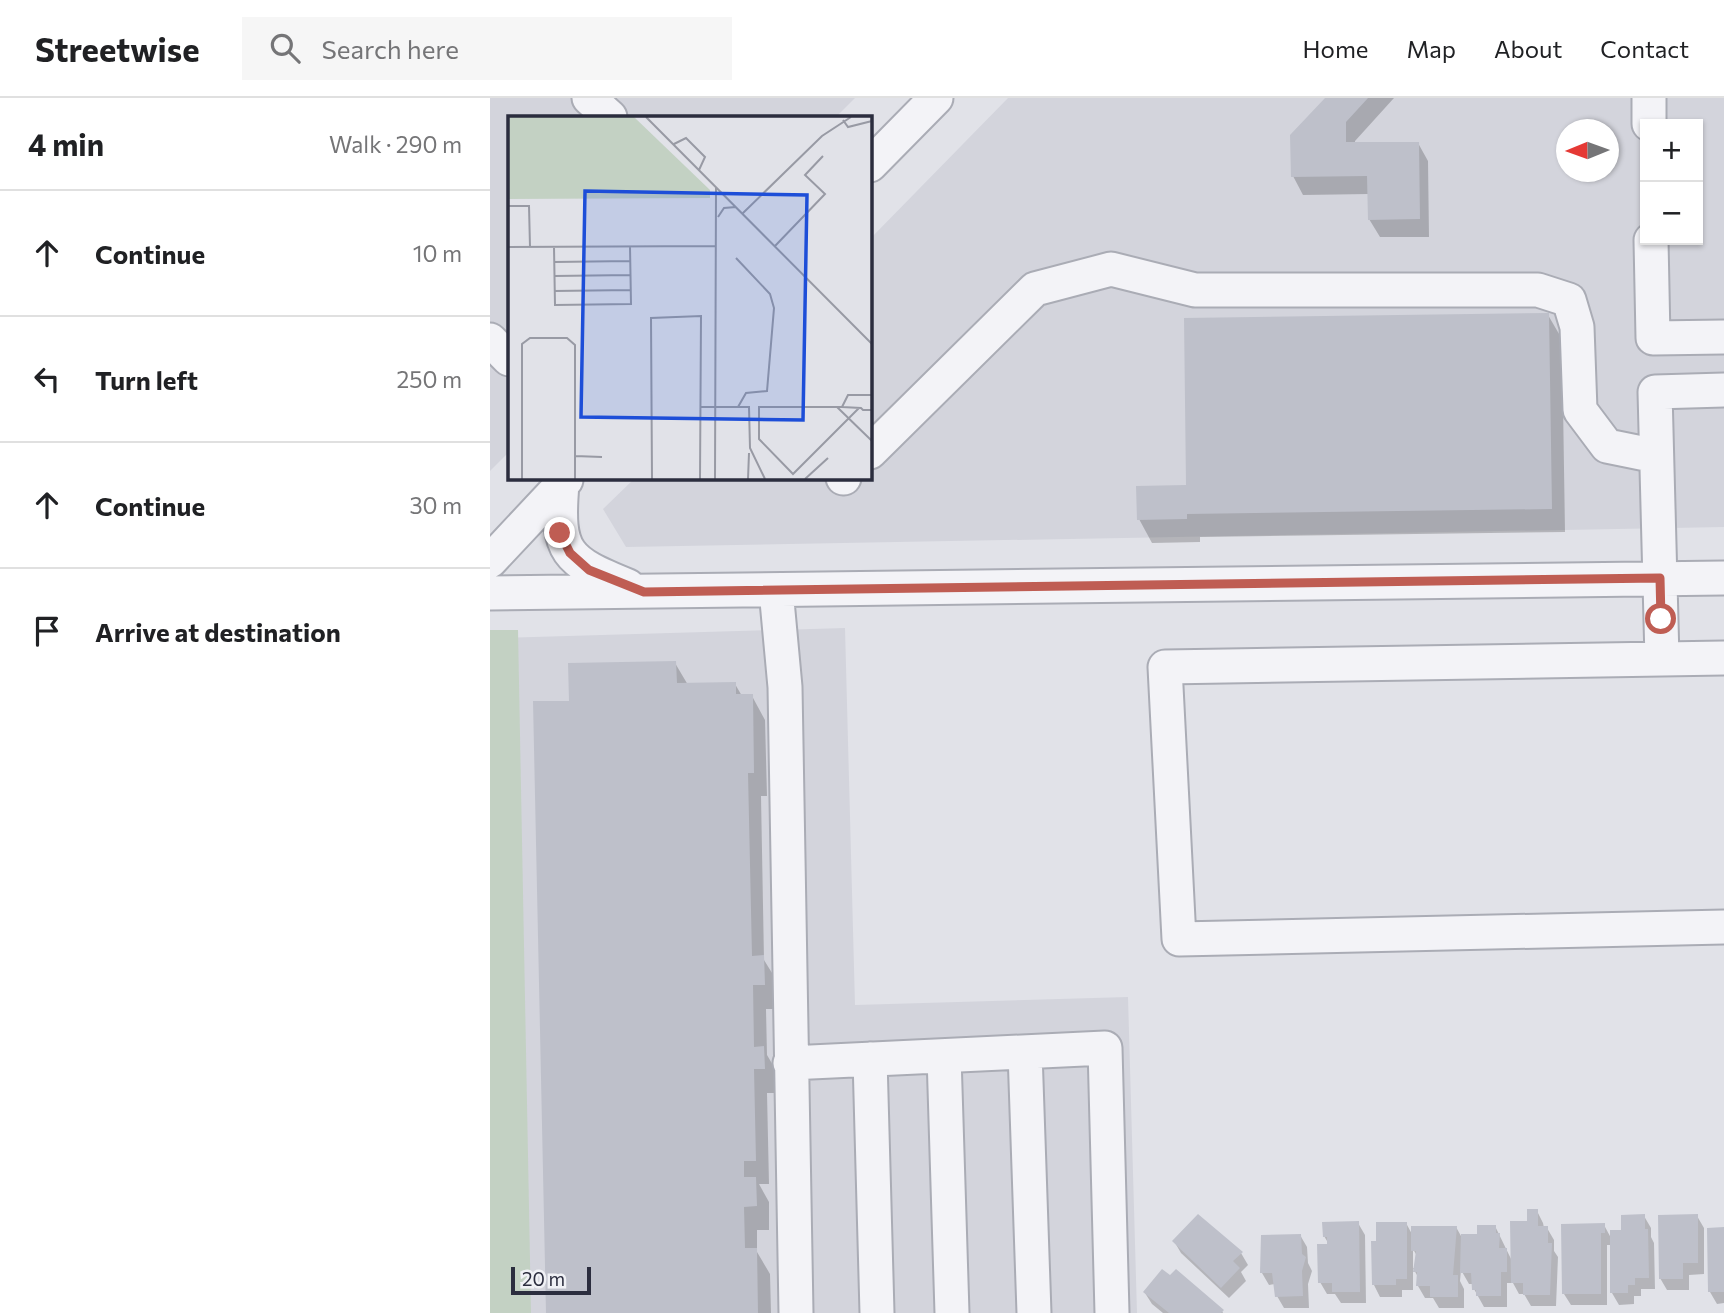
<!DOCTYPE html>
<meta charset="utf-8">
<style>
:root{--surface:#fff;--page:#f6f6f6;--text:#202124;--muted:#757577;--line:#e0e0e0}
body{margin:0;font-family:Commissioner,sans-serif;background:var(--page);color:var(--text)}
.controls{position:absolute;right:21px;top:21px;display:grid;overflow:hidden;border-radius:0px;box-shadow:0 2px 5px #0004}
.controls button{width:63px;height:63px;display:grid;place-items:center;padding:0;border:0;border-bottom:2px solid var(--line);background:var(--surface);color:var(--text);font:35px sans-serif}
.compass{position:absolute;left:1066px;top:21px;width:63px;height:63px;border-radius:50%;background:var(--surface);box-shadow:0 2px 5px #0004;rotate:269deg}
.scale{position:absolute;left:21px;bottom:18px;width:80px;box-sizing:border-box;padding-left:7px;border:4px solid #2b2d3e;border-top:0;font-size:19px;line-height:24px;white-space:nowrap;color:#2b2d3e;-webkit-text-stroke:5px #f0f1f5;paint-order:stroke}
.stop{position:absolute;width:21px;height:21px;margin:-16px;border:5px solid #bf5d53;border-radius:50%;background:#fff}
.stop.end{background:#bf5d53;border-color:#fff;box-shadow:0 2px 7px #0008}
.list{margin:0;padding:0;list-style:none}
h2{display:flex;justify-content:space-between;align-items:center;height:91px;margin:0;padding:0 28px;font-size:30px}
h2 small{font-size:23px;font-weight:400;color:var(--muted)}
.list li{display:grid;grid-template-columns:46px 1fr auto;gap:21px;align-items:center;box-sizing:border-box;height:126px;padding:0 28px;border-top:2px solid var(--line)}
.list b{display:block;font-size:26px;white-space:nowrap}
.list em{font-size:23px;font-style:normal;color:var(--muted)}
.icon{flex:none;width:38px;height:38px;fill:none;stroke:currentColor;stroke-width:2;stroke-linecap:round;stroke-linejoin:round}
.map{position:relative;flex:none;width:1234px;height:1215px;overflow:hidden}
header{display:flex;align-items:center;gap:42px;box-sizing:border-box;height:98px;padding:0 35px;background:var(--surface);border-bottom:2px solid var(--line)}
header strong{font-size:33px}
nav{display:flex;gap:38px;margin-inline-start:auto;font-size:24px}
.search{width:490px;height:63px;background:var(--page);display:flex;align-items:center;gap:18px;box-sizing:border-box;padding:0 24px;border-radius:0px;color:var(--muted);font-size:26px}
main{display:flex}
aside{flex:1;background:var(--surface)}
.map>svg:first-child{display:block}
.built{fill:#d3d4dc;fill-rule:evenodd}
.green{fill:#c3d1c3}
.shadow{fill:#0003;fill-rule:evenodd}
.building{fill:#bec0ca}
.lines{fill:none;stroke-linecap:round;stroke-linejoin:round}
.minor-casing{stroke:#aaacb5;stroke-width:37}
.minor{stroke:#f3f3f7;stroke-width:33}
.route{stroke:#bf5d53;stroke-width:9}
.inset-road{fill:none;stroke:#989aa4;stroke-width:2}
.view{fill:#1d4ed8;fill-opacity:0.15;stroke:#1d4ed8;stroke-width:3.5}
.inset-edge{fill:none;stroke:#2b2d3e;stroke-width:3.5}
</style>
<header>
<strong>Streetwise</strong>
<div class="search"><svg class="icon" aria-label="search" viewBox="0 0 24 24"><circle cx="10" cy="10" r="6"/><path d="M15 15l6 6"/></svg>Search here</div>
<nav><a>Home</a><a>Map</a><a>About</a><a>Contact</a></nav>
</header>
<main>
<aside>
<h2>4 min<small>Walk · 290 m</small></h2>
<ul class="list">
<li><svg class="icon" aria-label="ahead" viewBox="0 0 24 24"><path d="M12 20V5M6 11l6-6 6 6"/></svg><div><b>Continue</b></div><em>10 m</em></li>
<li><svg class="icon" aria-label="left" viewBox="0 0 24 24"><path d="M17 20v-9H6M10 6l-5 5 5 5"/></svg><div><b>Turn left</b></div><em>250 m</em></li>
<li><svg class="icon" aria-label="ahead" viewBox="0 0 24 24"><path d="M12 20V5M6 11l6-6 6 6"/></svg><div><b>Continue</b></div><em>30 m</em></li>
<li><svg class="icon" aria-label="arrive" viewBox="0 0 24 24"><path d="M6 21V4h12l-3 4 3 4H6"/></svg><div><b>Arrive at destination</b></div></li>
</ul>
</aside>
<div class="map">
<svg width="1234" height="1215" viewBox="0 0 1234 1215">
<rect width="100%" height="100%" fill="#e1e2e8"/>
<path class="built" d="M0,0h365l-19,19h-327v335l-19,19z
M518,0h716v429l-1098,20 -23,-38 32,-31h235v-239zM1155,26h53v116h-53zM1076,32h42v42h-42z
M355,530l10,377 273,-8 9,316h-615l-19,-675z"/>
<path class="green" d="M0,532h28l13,683h-41z"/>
<path class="shadow" d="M838,0h66l-39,43v3l63,-1 10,18 1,76h-49l-11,-18v-25l-66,1 -10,-19z
M1058,217l14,24 3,193 -365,5v5l-48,1 -13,-24 49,-33z
M185,565l13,22 47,-1 7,12h10l13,24 2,76h-6l3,164 13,21 1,28h-12l1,46 10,17 1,21h-11l2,91h-10l10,18v28h-12v22l13,22 1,39h-223l23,-611z
M1047,1113l6,12 1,5h3l7,12v11l4,6 -2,49h-25l-7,-12h-5l-6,-11h-6v24h-23l-10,-18 -1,-5h-4l-8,-14 -1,11 4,8v19h-25l-6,-10h-8l-7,-12v-9l-5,-9v22h-11v7h-22l-6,-12 32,-62 7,13 43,-9 5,9h18l16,-10 17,35 17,-38zM923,1151l4,7 -2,12h-2z
M1154,1118l7,12v9l3,6 1,46h-14v7h-7v8l-15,1 -7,-12 -1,-48h-4v60h-36l-7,-11 40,-69 7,13z
M1207,1118l7,12v46l-15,1v15h-22l-7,-12z
M868,1125l7,12 1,68h-25l-6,-9h-8l-7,-12 10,-36 -6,-10z
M1234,1131v74l-7,1 -7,-12z
M810,1137l7,12 1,16 4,8 -4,13 1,24h-25l-7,-12 -2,-12 -6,1 -7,-12z
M684,1143l67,12 7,12 -7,7 5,9 -17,17 -48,-45z
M655,1195l77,18 1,2h-60l-11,-9z"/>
<path class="building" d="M835,0h43l-22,24v20h73l1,77 -52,1 -1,-44 -76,1 -1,-42z
M1059,215l3,196 -365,5v5l-50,1 -1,-34 50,-1 -2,-167z
M186,563l1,22 59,-1v12h17l1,79h-6l4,183 12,-1 1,30h-12l1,62 10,-1 1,23h-11l2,92h-12v16h12l1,29 -13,1 1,41h12l1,65h-212l-13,-612h36l-1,-38z
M1037,1111h11v17h10v17h4l-2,52h-27v-12h-12l-1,-62h17z
M708,1116l45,38 -10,9 7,7 -19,20 -49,-47z
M1155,1116v15h3l1,49h-14v7h-7v8h-18v-63h11v-15z
M1208,1116v49h-15v16h-24l-1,-64z
M869,1123l1,71h-28v-9h-14l-1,-39h10v-7h-4l-1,-15z
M886,1124h31v57h-11v6h-24l-1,-44h5z
M1115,1125v10h-4v61h-39l-1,-70z
M987,1127h19v8h4l-1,15h8v24h-6v24h-25v-6h-4l-1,-17h-11l1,-39h16z
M921,1128h46l-4,49h5v22h-28v-11h-14l1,-14h-4l3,-21h-5z
M1234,1129v65h-16l-1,-64z
M811,1136l1,20 4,3 -4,14 1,25 -28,1 -3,-24h-12l1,-38z
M672,1171l8,6 6,-6 48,41 -3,3h-52l-26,-21z"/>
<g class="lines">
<g class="minor-casing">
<path id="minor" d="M99,0l21,19
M1159,0v26
M380,67l66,-67
M1161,142l2,98 71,-1
M0,242l19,19
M380,354l165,-163 76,-20 84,21h343l31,10 8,27 3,83 27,36 49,10
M353,380h1
M72,386c-6,69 4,77 66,102
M0,463l76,-81
M286,492l9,97 11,626
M0,495l1234,-15
M1234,560l-559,9 14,272 545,-12
M1172,561l-7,-267 69,-2
M535,954l9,261
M454,958l8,257
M380,961l7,254
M300,965l315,-15 7,265"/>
</g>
<use href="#minor" class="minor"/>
</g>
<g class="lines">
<path class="route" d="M70,435l10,20 19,17 55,22 1016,-14 1,41"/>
</g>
<g transform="translate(18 18)">
<rect width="364" height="364" fill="#e1e2e8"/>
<path d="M0,1h126l76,73v8l-202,1z" fill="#c3d1c3"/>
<path class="inset-road" d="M138,1l226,227M335,4l5,7 24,-6M166,28l12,-6 19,19 -6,13M0,90h21l1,41M235,97l79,-77 29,-19M210,101l6,-9 12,-1M267,130l50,-52 -20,-19 18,-19M0,131l208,-1M46,131l1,58 76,-1 -1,-57M228,142l34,36 4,14 -7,83 -21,2 -8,14M46,146l76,-1M46,160l77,-1M46,175l77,-1M193,291h48l1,41 15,31M329,291l35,34M334,291l6,-12h24M351,292l-66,66 -34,-35v-32h83l19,1 2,2h9M67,340l27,1M14,363v-135l8,-6h37l8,7v134M144,363l-1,-161 50,-2 -1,163M207,363l1,-291M240,363l1,-26M297,363l23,-21"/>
<path class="view" d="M77,75l222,4 -4,225 -222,-3z"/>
<rect width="364" height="364" class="inset-edge"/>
</g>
</svg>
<div class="controls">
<button>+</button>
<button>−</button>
</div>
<svg class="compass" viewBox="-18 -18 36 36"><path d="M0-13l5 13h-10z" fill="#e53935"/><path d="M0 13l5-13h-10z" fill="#757577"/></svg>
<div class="scale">20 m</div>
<div class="stop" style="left:1171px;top:521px"></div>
<div class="stop end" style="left:70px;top:435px"></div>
</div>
</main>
